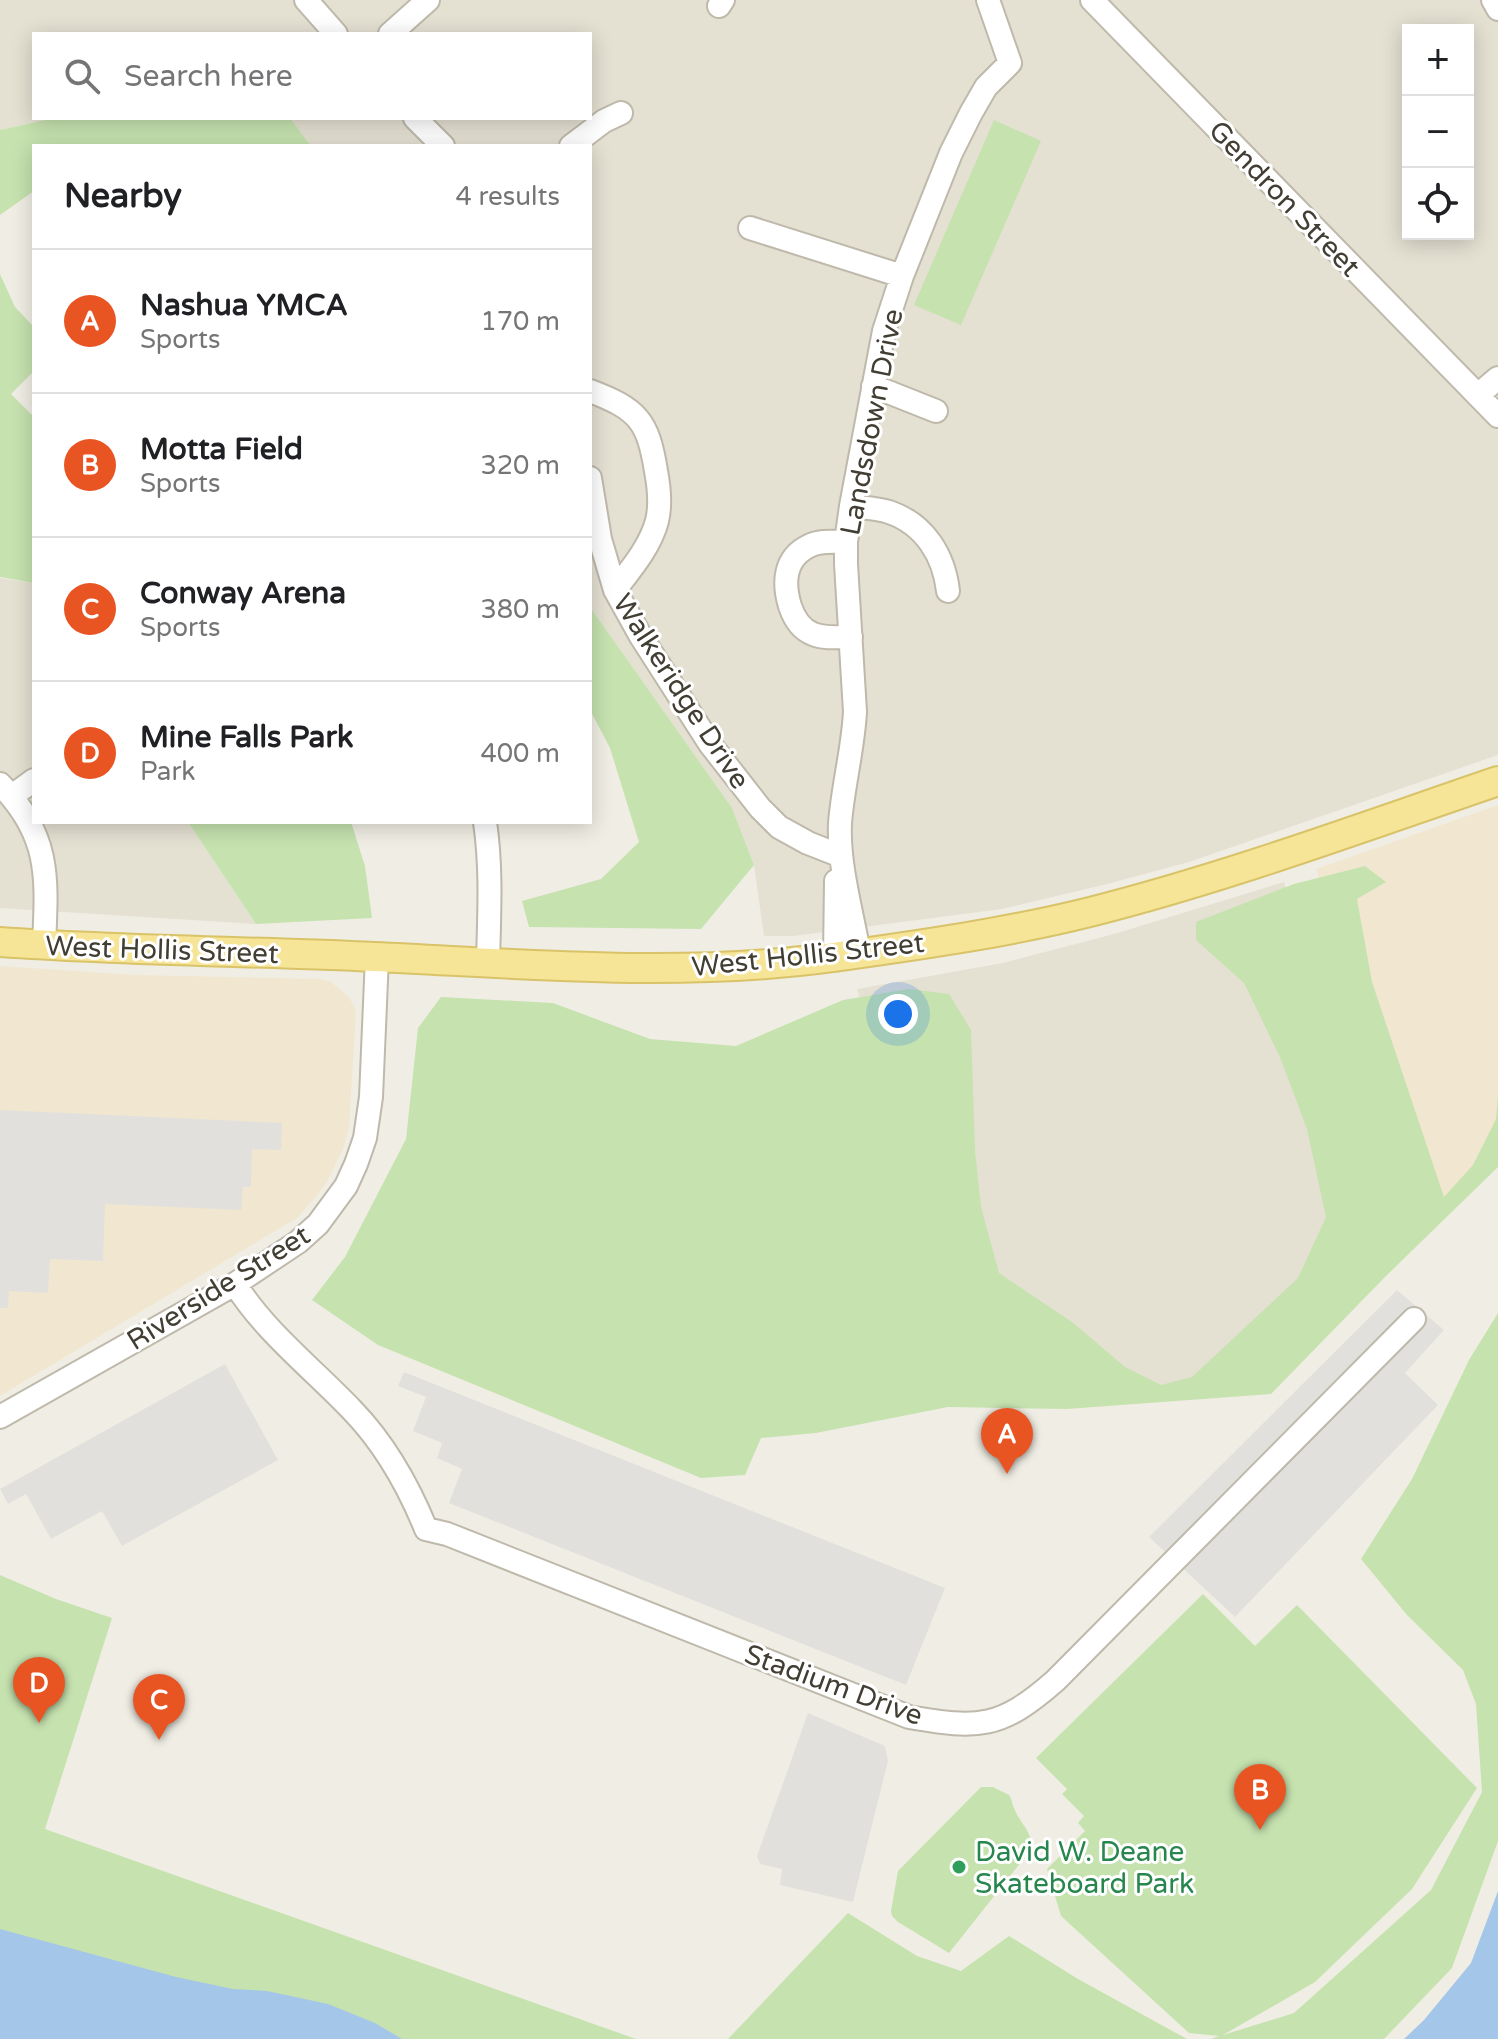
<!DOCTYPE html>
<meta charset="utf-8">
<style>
:root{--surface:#fff;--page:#f6f6f6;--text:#202124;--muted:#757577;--line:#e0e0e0;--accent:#e95423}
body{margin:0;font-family:"Varela Round",sans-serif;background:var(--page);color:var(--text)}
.controls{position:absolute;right:24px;top:24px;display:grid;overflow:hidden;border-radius:0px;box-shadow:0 4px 20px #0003}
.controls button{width:72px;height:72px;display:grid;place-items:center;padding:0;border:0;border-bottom:2px solid var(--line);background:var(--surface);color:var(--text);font:40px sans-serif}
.you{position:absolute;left:898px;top:1014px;width:28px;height:28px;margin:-20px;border:6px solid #fff;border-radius:50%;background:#1a73e8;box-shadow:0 0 0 12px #1a73e833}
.badge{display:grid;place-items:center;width:52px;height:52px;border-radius:50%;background:var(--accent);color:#fff;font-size:26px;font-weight:700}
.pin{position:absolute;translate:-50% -66px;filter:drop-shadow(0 2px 4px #0008)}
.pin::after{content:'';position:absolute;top:42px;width:28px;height:24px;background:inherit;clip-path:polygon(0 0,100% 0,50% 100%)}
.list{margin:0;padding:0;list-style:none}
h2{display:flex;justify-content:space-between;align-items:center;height:104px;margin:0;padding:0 32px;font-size:34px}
h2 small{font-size:26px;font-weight:400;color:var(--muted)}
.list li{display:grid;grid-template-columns:52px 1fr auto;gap:24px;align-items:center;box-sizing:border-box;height:144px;padding:0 32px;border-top:2px solid var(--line)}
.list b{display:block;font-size:30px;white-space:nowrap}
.list p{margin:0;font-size:26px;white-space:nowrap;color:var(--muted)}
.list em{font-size:26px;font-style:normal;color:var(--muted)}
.icon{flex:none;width:44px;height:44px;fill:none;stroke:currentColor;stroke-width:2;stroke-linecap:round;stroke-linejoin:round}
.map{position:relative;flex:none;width:1498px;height:2039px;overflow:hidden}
.search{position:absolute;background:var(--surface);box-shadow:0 4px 20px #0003;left:32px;top:32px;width:560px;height:88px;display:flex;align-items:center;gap:20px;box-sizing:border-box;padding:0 28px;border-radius:0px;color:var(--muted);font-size:30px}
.panel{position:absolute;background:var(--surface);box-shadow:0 4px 20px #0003;left:32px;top:144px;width:560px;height:680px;border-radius:0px}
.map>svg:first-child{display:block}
.residential{fill:#e4e0d2;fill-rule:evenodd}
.commercial{fill:#f1e7d0}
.green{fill:#c6e2af}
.parking{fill:#e1e0dc}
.water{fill:#a4c6e9}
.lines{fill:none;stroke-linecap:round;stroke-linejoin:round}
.minor-casing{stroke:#beb9aa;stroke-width:26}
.major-casing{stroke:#d9c369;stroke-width:32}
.minor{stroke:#fff;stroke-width:22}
.major{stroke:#f6e497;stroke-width:28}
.leisure-dot{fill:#2e9e5b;stroke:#fff;stroke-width:3}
.labels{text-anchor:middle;stroke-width:6;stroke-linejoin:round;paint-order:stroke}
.street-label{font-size:28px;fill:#423e34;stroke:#fff}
.leisure-label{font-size:28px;fill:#27864d;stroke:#fff;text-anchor:start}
</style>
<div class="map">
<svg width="1498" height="2039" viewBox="0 0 1498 2039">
<rect width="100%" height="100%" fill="#f0eee4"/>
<path class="residential" d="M0,0h1498v755l-309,107 -82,22 -105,25 -209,27h-29l-10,-71 -22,-57 -142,-201v-461h-279l-21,-28h300v-84h-556v84h20l-54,12zM1408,30h60v204h-60z
M0,578l34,5v239h154l68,102 -256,-16z
M1284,882l113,370 -129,131 -282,24 -129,-418 146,-26 111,-29z"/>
<path class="commercial" d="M1498,805v353l-67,70 -115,-359z
M0,966l137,9 183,4 11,3 18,15 6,11 1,7 -7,113 -6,21 -15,31 -12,17 -19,21 -297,178z"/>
<path class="green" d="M54,118h236l21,28h-277v45l-34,24v-85z
M994,120l47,21 -80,184 -47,-20z
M0,274l15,33 19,20v44l-23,23 23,23v166l-34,-6z
M590,607l142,201 22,57 -53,64 -172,-2 -7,-26 79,-22 38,-37 -29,-94 -20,-38z
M188,822h163l14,44 7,52 -116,6z
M1365,866l21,16 -29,17 15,83 72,215 29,-32 23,-46 2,-24v72l-112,109 -115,118 -204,15 -119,-2 -132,26 -55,5 -16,37 -44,3 -323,-133 -66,-45 33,-43 61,-118 12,-111 23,-31 112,6 97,36 86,7 107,-46 66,-11 40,5 22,36 4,121 6,56 18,66 73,49 53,45 36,18 31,-8 106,-99 28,-61 -19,-88 -27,-72 -36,-74 -48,-43v-18l98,-38z
M1498,1313v528l-46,127 -68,71h-173l8,-3 -30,-3 -128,-117 -14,-47 38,-38 -7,-8 6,-7 -22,-22 5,-5 -31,-31 167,-164 52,52 42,-41 180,183 -65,101 -97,93 -92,53 71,-22 137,-123 51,-98 -6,-88 -13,-34 -56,-55 -46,-56 51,-80 57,-119z
M0,1575l56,24 56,19 -67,211 591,210h-636z
M981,1787h12l16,8c3,4 3,9 5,13 6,17 22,25 15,44l-80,101 -51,-31 -6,-6 -1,-5 7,-40z
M848,1913l69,43 44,15 48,-35 69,43 109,60h-459z"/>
<path class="parking" d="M0,1110l282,13 -1,27 -29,-1 -1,38h-8l-2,23 -136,-6 -2,57 -53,-2 -2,34 -39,-2 -1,17h-8z
M1397,1290l47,40 -39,43 33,32 -203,212 -86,-80z
M225,1364l53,96 -156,86 -20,-35 -51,28 -25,-45 -18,10 -8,-15z
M404,1372l541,216 -39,97 -457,-182 13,-34 -25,-11 5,-15 -29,-12 13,-34 -28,-11z
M808,1713l77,33 3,15 -35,141 -73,-17 2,-16 -22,-5 -3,-8z"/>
<path class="water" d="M1498,1891v148h-94l20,-19 47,-57z
M0,1929l176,48 57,12 34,2 61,13 47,19 27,16h-402z"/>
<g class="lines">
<g class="minor-casing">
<path id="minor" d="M306,0l30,34
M1092,0l406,416
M1493,0l5,9
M719,6l4,-6
M390,34l38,-34
M415,118l28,28
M571,146l33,-25 17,-8
M750,228l152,48
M873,386l63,25
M590,391c48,18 58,30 66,80 3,16 5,34 1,50 -7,26 -26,48 -42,69
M1478,395l20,-17
M590,478l10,61 15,51 25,45 70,109 50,64 19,19 29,16 33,13
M851,506c12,2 26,2 38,6 36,12 55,44 59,79
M846,542c-12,0 -26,-2 -37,4 -25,12 -26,37 -19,60 4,12 10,23 23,28 12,5 26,3 38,3
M0,784c51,52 47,94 44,161
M12,796l22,-16
M485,822c7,48 4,94 3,142
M859,953c-7,-41 -21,-88 -19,-130 3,-37 13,-74 15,-111l-9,-148v-22l5,-36 33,-175 18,-55 49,-123 20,-40 15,-26 24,-24 -22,-63
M835,957l1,-76
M235,1284c31,49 77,84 117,126 33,34 56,75 74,119l21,5 462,183c70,12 91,12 146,-36l359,-362
M0,1417l235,-133 63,-42 20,-18 28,-38 10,-22 9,-26 6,-41 6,-140"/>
</g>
<g class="major-casing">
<path id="major" d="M0,942c125,9 250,9 375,15 153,7 306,21 459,0 85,-12 172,-24 256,-45 138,-35 273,-85 408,-131"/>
</g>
<use href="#minor" class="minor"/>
<use href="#major" class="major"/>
</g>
<circle class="leisure-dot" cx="959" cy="1867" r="8"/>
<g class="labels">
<g class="street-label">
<text transform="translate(1285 198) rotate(46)" y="10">Gendron Street</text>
<text transform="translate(871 422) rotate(-79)" y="10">Landsdown Drive</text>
<text transform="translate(682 691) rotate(57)" y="10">Walkeridge Drive</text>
<text transform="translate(162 949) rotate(2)" y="10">West Hollis Street</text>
<text transform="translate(808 954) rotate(-6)" y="10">West Hollis Street</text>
<text transform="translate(218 1287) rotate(-32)" y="10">Riverside Street</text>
<text transform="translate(834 1684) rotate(20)" y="10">Stadium Drive</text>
</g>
<g class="leisure-label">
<text x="975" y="1861">David W. Deane<tspan x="975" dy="32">Skateboard Park</tspan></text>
</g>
</g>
</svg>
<div class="controls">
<button>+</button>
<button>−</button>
<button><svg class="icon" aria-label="locate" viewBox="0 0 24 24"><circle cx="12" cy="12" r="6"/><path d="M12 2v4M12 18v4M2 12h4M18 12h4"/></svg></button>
</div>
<div class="you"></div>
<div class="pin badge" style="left:1007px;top:1474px">A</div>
<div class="pin badge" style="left:1260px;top:1830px">B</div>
<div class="pin badge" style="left:159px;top:1740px">C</div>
<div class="pin badge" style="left:39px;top:1723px">D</div>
<div class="search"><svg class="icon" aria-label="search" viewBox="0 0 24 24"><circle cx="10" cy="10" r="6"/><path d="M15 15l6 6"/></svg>Search here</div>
<section class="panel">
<h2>Nearby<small>4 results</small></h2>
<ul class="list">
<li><span class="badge">A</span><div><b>Nashua YMCA</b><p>Sports</p></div><em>170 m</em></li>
<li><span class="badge">B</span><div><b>Motta Field</b><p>Sports</p></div><em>320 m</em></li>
<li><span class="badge">C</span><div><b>Conway Arena</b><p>Sports</p></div><em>380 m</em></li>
<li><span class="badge">D</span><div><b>Mine Falls Park</b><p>Park</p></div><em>400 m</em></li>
</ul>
</section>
</div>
